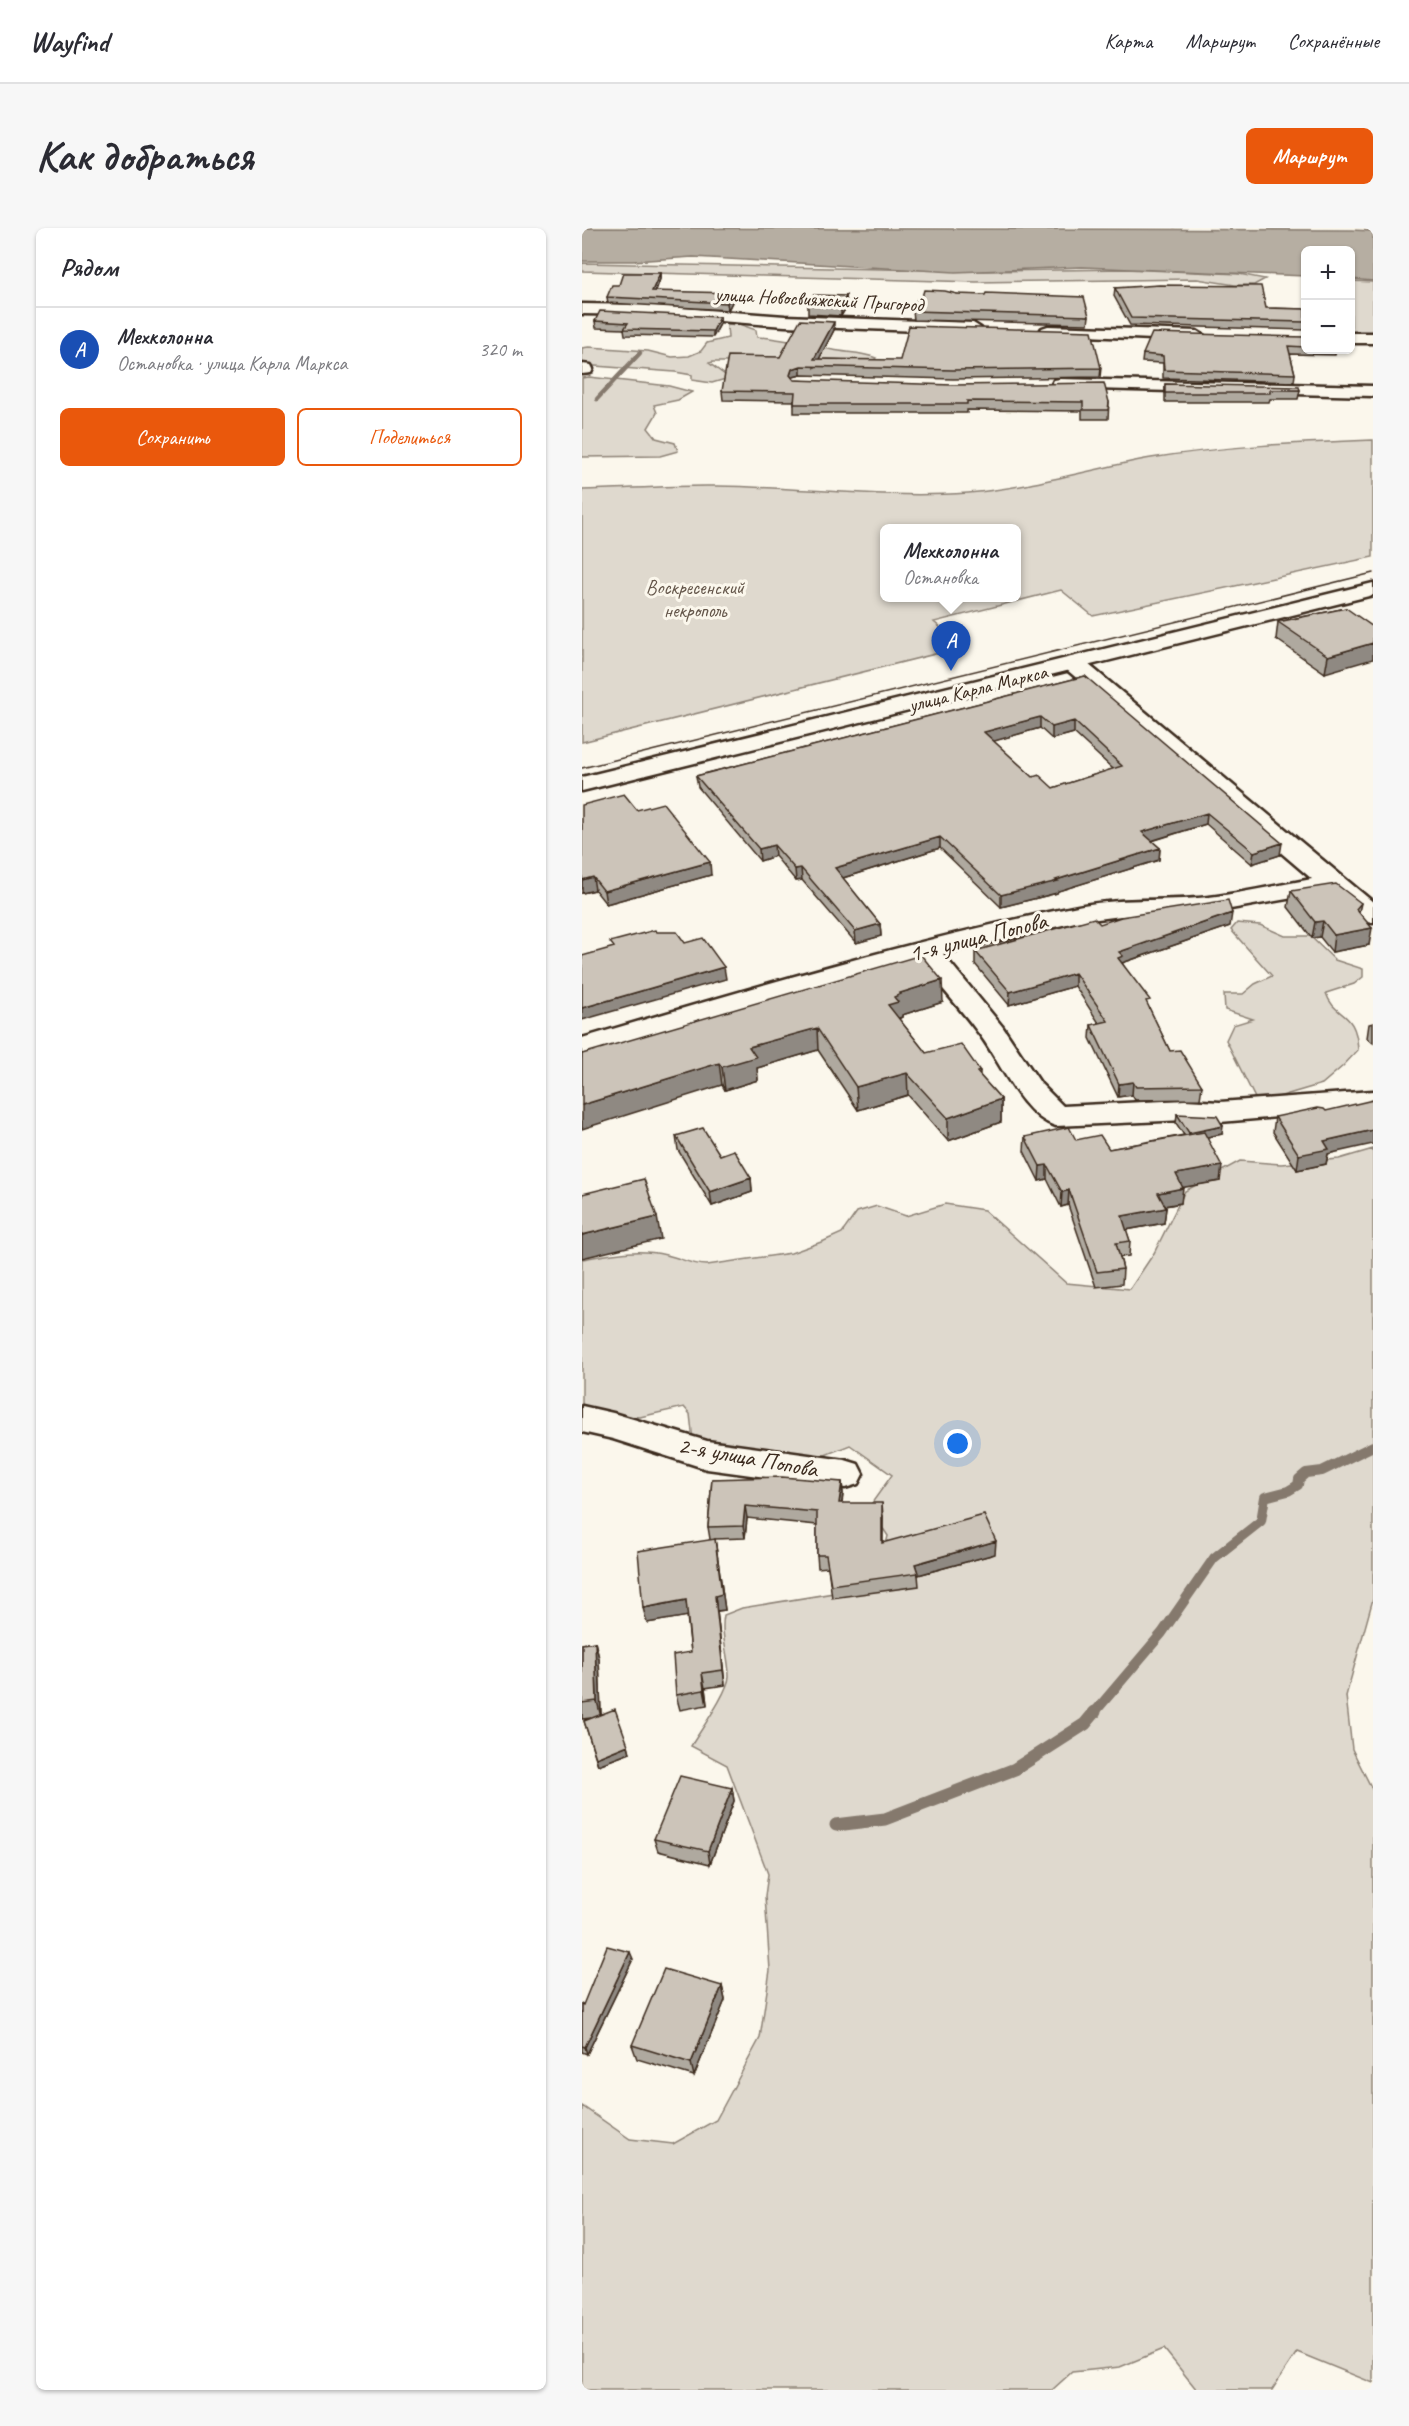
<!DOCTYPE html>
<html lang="ru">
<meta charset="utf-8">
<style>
:root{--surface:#fff;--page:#f7f7f7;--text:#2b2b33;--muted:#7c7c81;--line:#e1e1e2;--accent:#ea580c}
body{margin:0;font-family:Caveat,sans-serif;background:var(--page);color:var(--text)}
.controls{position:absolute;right:18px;top:18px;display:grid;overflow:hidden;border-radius:9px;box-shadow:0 2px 4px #0004}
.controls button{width:54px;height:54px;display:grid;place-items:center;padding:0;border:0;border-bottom:2px solid var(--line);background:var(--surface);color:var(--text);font:30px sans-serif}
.you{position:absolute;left:376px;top:1216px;width:21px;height:21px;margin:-15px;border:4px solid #fff;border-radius:50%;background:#1a73e8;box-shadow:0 0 0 9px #1a73e833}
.badge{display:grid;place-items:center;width:39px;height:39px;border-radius:50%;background:var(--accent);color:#fff;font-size:20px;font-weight:700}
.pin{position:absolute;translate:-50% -50px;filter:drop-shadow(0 2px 3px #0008)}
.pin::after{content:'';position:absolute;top:32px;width:21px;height:18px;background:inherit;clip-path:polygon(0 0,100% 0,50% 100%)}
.popup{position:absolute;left:298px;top:296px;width:141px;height:78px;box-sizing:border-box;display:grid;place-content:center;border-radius:9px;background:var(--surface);filter:drop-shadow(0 2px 4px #0005);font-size:20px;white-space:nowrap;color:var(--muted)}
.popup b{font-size:22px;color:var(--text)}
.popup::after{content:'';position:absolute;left:50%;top:100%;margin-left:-12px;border:12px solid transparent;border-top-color:var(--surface)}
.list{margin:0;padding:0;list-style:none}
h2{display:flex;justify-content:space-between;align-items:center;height:78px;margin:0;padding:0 24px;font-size:26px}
h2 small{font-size:20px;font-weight:400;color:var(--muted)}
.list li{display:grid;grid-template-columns:39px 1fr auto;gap:18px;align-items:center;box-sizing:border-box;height:84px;padding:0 24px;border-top:2px solid var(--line)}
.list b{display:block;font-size:22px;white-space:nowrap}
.list p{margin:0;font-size:20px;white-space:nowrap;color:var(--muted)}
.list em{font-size:20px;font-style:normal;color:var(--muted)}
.actions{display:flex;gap:12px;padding:18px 24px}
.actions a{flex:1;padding:14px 0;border:2px solid var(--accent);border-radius:9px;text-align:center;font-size:21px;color:var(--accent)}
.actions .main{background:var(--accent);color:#fff}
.map{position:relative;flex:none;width:791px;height:2162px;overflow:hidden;border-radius:9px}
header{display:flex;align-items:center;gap:36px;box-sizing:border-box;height:84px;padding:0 30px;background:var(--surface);border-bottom:2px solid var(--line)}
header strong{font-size:28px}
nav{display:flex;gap:33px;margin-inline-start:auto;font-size:21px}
.intro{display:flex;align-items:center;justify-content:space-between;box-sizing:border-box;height:144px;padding:0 36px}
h1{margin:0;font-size:42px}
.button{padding:15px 27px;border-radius:9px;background:var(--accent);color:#fff;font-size:21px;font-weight:700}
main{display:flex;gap:36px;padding:0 36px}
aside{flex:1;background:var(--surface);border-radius:9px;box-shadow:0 2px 4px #0004}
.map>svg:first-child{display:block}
.green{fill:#dfd9ce;stroke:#8d8276;stroke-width:1.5;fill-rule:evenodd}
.water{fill:#b6aea2;stroke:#85796d;stroke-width:1.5}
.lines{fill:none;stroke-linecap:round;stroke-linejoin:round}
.stream-far2{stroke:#85796d;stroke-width:4.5}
.stream-far1{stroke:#85796d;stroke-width:10}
.stream{stroke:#85796d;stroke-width:13}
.minor-casing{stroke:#3b2a1e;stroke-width:5}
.secondary-casing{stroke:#3b2a1e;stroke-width:5}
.minor{fill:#fbf7ec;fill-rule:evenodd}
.secondary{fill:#fbf7ec;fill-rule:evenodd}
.tram{stroke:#3b2a1e;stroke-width:1.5}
.wall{fill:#afa99f;stroke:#3b2a1e;stroke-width:1.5;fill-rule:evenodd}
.shaded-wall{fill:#8f8982;stroke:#3b2a1e;stroke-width:1.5}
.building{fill:#ccc4b9;stroke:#3b2a1e;stroke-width:1.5;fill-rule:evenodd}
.labels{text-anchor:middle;stroke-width:6;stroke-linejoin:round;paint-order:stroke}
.far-street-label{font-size:20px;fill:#3b2a1e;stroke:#fbf7ec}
.far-park-label{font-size:20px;fill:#64564a;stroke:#fbf7ec}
.street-label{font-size:24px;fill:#3b2a1e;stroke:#fbf7ec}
</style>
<header>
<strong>Wayfind</strong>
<nav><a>Карта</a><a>Маршрут</a><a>Сохранённые</a></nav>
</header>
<div class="intro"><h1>Как добраться</h1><a class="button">Маршрут</a></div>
<main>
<aside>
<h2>Рядом<small></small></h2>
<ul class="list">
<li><span class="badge" style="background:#1a4fb4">A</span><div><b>Мехколонна</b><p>Остановка · улица Карла Маркса</p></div><em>320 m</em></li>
</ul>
<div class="actions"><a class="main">Сохранить</a><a>Поделиться</a></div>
</aside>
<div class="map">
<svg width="791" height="2162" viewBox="0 0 791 2162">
<rect width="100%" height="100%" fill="#fbf7ec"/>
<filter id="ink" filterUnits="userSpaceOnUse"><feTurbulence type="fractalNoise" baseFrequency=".0167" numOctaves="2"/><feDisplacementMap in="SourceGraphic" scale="12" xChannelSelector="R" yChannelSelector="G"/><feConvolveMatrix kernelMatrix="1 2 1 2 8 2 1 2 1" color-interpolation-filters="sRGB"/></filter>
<g filter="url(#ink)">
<path class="green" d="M0,35l402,8 141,-2 114,5 26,5 -11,6h-19l-38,-6 -221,3 -394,-11z
M768,53l23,1v55h-7l-15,-6z
M157,96l17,6 1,7c26,1 51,8 76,13 15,3 29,2 43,8l-4,3 -159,1 -4,1 20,15 -17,5 -20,-3v-5l-17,-3 -93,-7v-17l7,-1 59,4 24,6 17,-1 12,-5 6,-8 21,-5 -1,-13z
M7,149l80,9 23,6 -14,8 -24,5 3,8 -9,15 8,10 19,5 3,8 -18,5 -78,1v-79z
M791,212v117l-280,59 -32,-26 -127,32 29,25 -381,95v-252c45,-1 91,-5 136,-4 84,1 167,13 250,7 63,-5 122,-24 183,-35 74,-12 147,-15 222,-18zM303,300h132v70h-132z
M655,695l23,2 25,11h25l25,24 28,9v8l-9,7 -28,9c9,27 30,15 32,57l-15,16 -21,18 -54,16 -13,-2 -29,-58 7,-15 20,-6 -28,-9 -1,-16h19l12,-10 17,-8 -41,-46z
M791,921v450l-27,97 6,53 21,42v592l-76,-31 -25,38h-75l-33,-41 -44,18 -48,5 -20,18h-470v-284l48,33 43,5 43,-24 44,-82 10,-68 -5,-74 3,-22 -41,-109 -36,-19c9,-15 38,-55 38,-70 0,-21 -9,-40 -5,-61l18,-7 134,-22 12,-50 -19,-29 23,-32 -42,-30 -50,20 -107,-24 -3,-27 -6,-7 -44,10 -58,-3v-155c29,-5 55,-11 84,-4 15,3 25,10 41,10l84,-12 33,-12 18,-8 15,-21 20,-6 29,10 39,-12 39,6 82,73 64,6 24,-36 31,-62 55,-30 41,3 58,-5z"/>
<path class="water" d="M0,0l769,2 22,1v50l-22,-2 -1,-29h-44l-1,26 -223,-9 -127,5 -262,-15 -60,4h-51z"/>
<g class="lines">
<path class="stream-far2" d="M15,171l43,-46"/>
<path class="stream-far1" d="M512,1485l68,-80 52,-75 47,-37 4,-24 23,-6 10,-6 1,-6 7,-6 16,-2 51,-25"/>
<path class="stream" d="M254,1597l49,-6 130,-50 70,-45 10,-12"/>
<g class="minor-casing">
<path id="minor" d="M0,76l61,1 142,11 188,7 8,5 -8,5 -188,-7 -142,-11 -61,-1z
M466,98l149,5 8,5 -8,5 -155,-7 -2,-3 2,-3z
M768,105h23v10h-23z
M0,136l9,1 2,4 -2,4 -9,1z
M478,151l313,7v10l-319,-8 -2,-4 2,-4z
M492,429l8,2 291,243v21l-9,-2 -37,-29 -119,21 -87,3 -46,6 -132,32 59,72 39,58 22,22 122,-6 35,2 153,-11v18l-153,13 -35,-2 -129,6c-34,-10 -55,-63 -76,-91 -19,-26 -41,-50 -61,-75l-70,17 -267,79v-18c163,-48 325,-97 491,-131 45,-10 91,-5 136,-10 34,-4 69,-12 103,-18l-246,-210 -3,-5 3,-5z
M0,1178l31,7 94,28 138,19 13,4 5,10 -5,10 -13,4 -138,-19 -94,-30 -31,-7z"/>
</g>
<g class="secondary-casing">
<path id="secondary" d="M791,355v12l-791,196v-14z"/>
</g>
<use href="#minor" class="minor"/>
<use href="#secondary" class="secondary"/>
<path class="tram" d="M0,540l791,-195"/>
</g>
<path class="wall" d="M78,45v6l-4,12 77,9 -5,10 -120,-7 -1,-6 12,-12z
M533,60l151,20 39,1v21l-175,-5 -16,-29z
M375,66l132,22 -1,8 -174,-4 -1,-9 8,-11z
M264,68l1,10 -6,10 -33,-2v-9z
M138,89v7l-7,13 -88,-2 -1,-6 -28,-1 -1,-7z
M252,102l-15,29 282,9 -1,9 -147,2 -152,-4 -8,2 1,3 315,22 -1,17h-26v-8l-115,-1v3h-173v-12l-71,-1 -1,-9 58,-34z
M723,109v13h31l-1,5 -45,-1 5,20 -1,8 -131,-4v-15l-21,-1 1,-8z
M583,156l135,6 -2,9h-28l-1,3h-104z
M764,380l-21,65 -49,-34 2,-17z
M503,448l195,179 -28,9 -46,-40 -54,17 8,7 -1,12 -101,31 -1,2 -56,14 -61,-59 -97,30 37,46 1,12 -25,7 -54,-63 -6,1 -21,-25 -15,5 -62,-74 -2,-11zM458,500l12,11 22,-6 39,36 -60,19 -20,-11 -40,-36z
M55,582l74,65 -105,29 -11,-14 -13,3z
M709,663l70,12 -2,9 10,33 -37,7 -12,-15 -8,1 -24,-31z
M518,696l130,2 -108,37 27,45 21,43 32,35 -2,13 -65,1 -3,-5 -14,2 -28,-59 1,-13 8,-2 -24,-37 -66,19 -34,-41v-13z
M361,774l-41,13v2l-3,2 27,34 54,18v5l21,23v23l-53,19 -40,-46 -50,15 -40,-60 -61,18 1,12 -33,10 -3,-5 -140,-31z
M791,795v20l-6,-5 2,-14z
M595,886l45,20 -15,3 13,44 -38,6 -1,16 -16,3 1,2 -2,15 -38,7 4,11 -1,15 -9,1 3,12 -1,15 -26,3 -28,-82 -7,2 -14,-28 -8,2 -15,-30 1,-14 51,3 33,9 75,-14 -8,-12z
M693,889l53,37 -2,10 -29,6 -24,-38z
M94,908l44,19 31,23 1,14 -40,14 -34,-56z
M130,1251l130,3 1,12 -1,9 41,13v27l112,11 -77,21 1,11 -87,12 -4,-31 -10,1 -1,-13v-30l-70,-7 -2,20 -30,1 10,71 -8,1 8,74 -20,3 2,17 -27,5 -4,-15 15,-43 -4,-36 -40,7 63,-84 -2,-12z
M13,1414l4,16 2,56 27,31 2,8 -32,12 -14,-44 7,-3 -9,1v-75z
M150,1560l2,13 -24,63 -52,-13 -4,-12z
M51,1731l-46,95 -5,-2v-48l1,1z
M140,1758l3,14 -31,76 -57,-17 -5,-14z"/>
<path class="shaded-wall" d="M78,45v6l-7,18 -1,-6z
M151,65v7l-5,10 -1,-7z
M264,68l1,10 -6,10v-10z
M138,89v7l-7,13v-6z
M252,94v8l-19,37 -1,-8z
M219,138v9l-8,2 -2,6 -1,-8 2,-6z
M791,415v16l-48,14 3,-17z
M458,489v11l-56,16v-12z
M492,493v12l-22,6v-12z
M625,585l-1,11 -65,20 1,-12z
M358,609v11l-104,32 -1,-12z
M700,615l-2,12 -28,9 2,-12z
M192,617l1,11 -15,5 -1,-12z
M578,620l-1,12 -101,31 -1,2 -56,14v-12l55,-15z
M128,634l1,13 -105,29 -2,-13z
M219,640l1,12 -6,1 -1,-12z
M11,649l2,13 -13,3v-13z
M650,685l-2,13 -108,37 -5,7 2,-18z
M741,693l-3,16 -8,1 3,-16z
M298,696l1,12 -25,7 -1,-12z
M790,700l-3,17 -37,7 2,-17z
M142,739l2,12 -144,41v-12z
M493,745v13l-66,19 1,-13z
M360,752l1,22 -41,13v2l-3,1v6l-11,-19 6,-8 6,-4z
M235,800l1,22 -61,18 1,12 -33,10 -3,-23 27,-20z
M137,835l3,22 -140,44v-24z
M325,845l1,22 -50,15 -2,-23z
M551,854l-1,13 -14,2 1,-13z
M419,871v23l-53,19v-23z
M641,898l-1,8 -34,7 1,-8z
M791,902v14l-45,10 -2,10 -29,6 2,-15 25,-14z
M465,937v14l-8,2 1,-15z
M640,938l-2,15 -46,8 2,-15z
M169,950l1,14 -40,14 -2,-14z
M601,960l-2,15 -24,4 1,-14z
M487,962l-1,15 -7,2 1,-15z
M584,980l-2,15 -44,8 2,-15z
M75,989l4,22 -79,19v-23z
M260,1254l1,12 -3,22 -1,-13z
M300,1275l1,13 -1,40z
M163,1278l2,12 -2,20 -2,-12z
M133,1311l10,71 -8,1 8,74 -2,-15 -8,-74z
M414,1313l-1,13 -77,21 -3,-11z
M104,1372l3,16 -42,7 -4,-15z
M13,1414l4,16 2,59 -4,-16z
M120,1445l3,15 2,17 -3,-15z
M46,1517l2,8 -32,12 -2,-7z
M150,1560l2,13 -24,63 -2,-13z
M48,1724l3,7 -46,95 -2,-7z
M140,1758l3,14 -31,76 -3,-13z"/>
<path class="building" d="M41,45h37l-8,18 81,2 -6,10 -120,-6 5,-12h7z
M577,57l102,1 5,22 39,1v13l-174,-4 -16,-30z
M342,62l21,1 12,3 28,1 1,-2 98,4 5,19 -176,-5 4,-12 4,1z
M231,67l33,1 -5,10 -33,-1z
M18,83l120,6 -7,14 -89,-2 4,-6 -33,-2z
M218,92l34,2 -20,37 86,1 9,-34 183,5 9,37 -148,2 -152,-4 -9,3 -2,6 4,5 159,5 151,-2 5,19 -1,8h-25v-8l-116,-1v3h-173l1,-12 -73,-1 6,-35 52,1z
M570,105l153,4v10l-17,-1 7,28 -131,-4 -1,-14 -20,-2z
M583,156l134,3 1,3h-30v3h-105z
M764,380l27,19v16l-45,13 -50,-34z
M503,448l197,167 -28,9 -47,-39 -65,19 18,16 -104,32 2,1 -57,14 -61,-58 -105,31 45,56 -25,7 -54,-63 -6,1 -21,-24 -15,4 -63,-73zM458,489l12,10 22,-6 48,45 -69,22 -14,-13 -6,2 -49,-45z
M42,566l13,16 26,-7 47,59 -106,29 -11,-14 -11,3v-75z
M754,656l25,19 -5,6 16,19 -38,7 -11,-14 -8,1 -24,-31z
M646,672l4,13 -113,39 4,4 -5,2 32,42 -4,1 24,50 10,-1 22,36 -66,1 -3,-5 -14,2 -28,-59 17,-4 -33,-48 -65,19 -35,-41 119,-33 6,6 21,-7z
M73,702l2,2h20l8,11 18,-5 21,29 -142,41v-52l32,-9 -4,-5z
M339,727l21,25 -42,13 1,1 -7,3 4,5 -10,3 38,48 35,-9 19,27 -3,1 24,27 -53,19 -41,-45 -51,14 -39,-59 -68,19 7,10 -34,10 -3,-4 -137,42v-51z
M791,872v30l-49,11 5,8 -30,6 -24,-38 43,-9 6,1 2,2z
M595,886l40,2 6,10 -34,7z
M487,899l7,13 24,-5 9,14 95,-17 18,34 -46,8 7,14 -25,5 8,15 -44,8 8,25 -14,2 7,26 -26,3 -28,-82 -7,2 -15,-27 -7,1 -15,-29z
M121,900l17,27 14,-5 17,28 -41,14 -34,-56z
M62,951l13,38 -75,18v-41z
M200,1249l60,5 -3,21h43v40l102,-28 12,26 -81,23 3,9 -87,12 -5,-30h-9v-43l-72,-6 -2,20 -35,1 4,-48z
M133,1311l7,55 -7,2 8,74 -21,3 2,17 -28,5 -3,-40 18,-3 -5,-52 -43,8 -5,-57z
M13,1414l2,59 -15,2v-59z
M33,1481l13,36 -32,13 -12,-37z
M98,1548l52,12 -24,63 -54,-12z
M25,1718l23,6 -45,95 -3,-1v-42l1,1z
M82,1741l58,17 -31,77 -59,-18z"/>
</g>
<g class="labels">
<g class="far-street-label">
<text transform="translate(237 71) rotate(3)" y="7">улица Новосвияжский Пригород</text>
<text transform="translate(396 460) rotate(-14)" y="7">улица Карла Маркса</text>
</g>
<g class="far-park-label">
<text x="113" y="366">Воскресенский<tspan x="113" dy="23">некрополь</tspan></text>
</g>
<g class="street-label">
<text transform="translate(396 709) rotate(-14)" y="8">1-я улица Попова</text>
<text transform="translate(166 1229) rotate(10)" y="8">2-я улица Попова</text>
</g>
</g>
</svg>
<div class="controls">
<button>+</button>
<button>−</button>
</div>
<div class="you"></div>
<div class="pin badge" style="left:369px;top:443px;background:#1a4fb4">A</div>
<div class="popup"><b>Мехколонна</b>Остановка</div>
</div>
</main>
